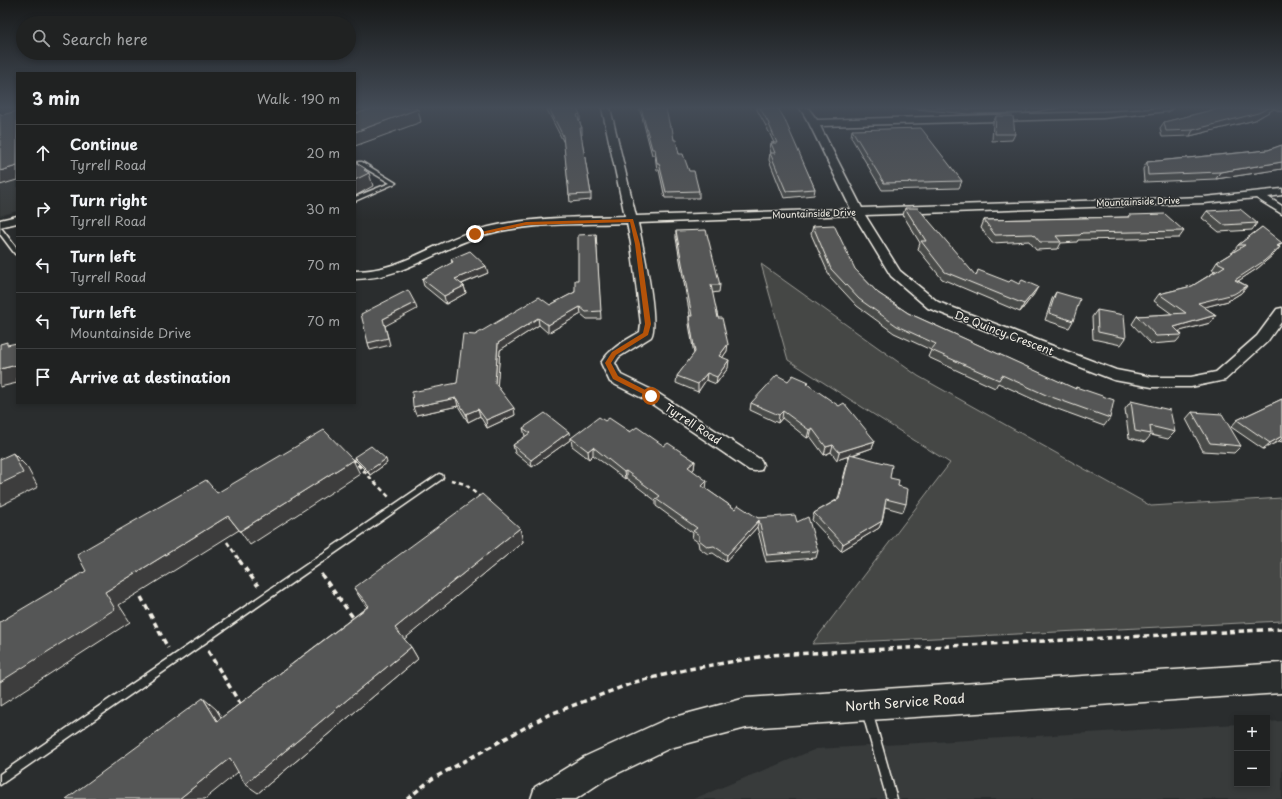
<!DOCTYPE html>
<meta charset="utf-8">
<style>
:root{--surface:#202222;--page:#282a2a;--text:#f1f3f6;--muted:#a2a4a5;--line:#3d3f40}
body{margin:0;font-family:"Playpen Sans",sans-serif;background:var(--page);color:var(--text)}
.controls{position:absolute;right:12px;bottom:12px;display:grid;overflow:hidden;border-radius:0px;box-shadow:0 2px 6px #0003}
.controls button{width:36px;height:36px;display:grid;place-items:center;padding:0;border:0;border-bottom:1px solid var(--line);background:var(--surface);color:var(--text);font:20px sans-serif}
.stop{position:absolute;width:12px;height:12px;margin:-9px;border:3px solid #b45309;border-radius:50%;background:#fff}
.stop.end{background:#b45309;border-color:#fff;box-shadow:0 1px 4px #0008}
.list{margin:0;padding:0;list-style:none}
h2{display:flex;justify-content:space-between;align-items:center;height:52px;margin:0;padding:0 16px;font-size:17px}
h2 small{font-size:13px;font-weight:400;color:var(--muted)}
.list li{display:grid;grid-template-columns:26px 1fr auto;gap:12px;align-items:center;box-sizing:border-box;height:56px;padding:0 16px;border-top:1px solid var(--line)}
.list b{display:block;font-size:15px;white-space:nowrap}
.list p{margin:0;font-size:13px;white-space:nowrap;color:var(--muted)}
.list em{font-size:13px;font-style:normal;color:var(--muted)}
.icon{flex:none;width:22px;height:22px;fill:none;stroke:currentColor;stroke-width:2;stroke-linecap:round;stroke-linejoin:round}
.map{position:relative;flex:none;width:1282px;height:799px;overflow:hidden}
.search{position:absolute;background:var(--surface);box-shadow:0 2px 6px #0003;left:16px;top:16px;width:340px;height:44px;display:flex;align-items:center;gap:10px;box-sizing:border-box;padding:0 14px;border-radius:22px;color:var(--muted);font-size:15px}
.panel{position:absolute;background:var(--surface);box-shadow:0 2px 6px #0003;left:16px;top:72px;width:340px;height:332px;border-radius:0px}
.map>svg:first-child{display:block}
.built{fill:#373a3a}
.green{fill:#444645;stroke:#9c9c96}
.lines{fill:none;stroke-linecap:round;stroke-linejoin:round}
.lane-casing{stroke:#f4f1e8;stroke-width:3}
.street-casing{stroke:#f4f1e8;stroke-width:3}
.secondary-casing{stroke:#f4f1e8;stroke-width:3}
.path-far1{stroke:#f4f1e8;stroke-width:2.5;stroke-dasharray:4.5 3.5;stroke-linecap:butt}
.path{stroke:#f4f1e8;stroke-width:3.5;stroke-dasharray:5.5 4;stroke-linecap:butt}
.lane{fill:#2a2d2e;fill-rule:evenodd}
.street{fill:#2a2d2e;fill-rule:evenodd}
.secondary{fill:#2a2d2e;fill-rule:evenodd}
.wall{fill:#494b4a;stroke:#f4f1e8}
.shaded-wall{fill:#3c3d3c;stroke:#f4f1e8}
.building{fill:#555756;stroke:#f4f1e8}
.route{fill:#b45309}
.labels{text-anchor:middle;stroke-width:3;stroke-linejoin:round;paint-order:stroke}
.far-street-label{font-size:9px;fill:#f4f1e8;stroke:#2a2d2e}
.street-label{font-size:11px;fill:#f4f1e8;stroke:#2a2d2e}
.near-street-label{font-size:13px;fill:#f4f1e8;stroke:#2a2d2e}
</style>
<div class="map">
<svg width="1282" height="799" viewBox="0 0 1282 799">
<rect width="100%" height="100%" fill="#2a2d2e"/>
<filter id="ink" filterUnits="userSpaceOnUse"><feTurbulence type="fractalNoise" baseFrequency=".025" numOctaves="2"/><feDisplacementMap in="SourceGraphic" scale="8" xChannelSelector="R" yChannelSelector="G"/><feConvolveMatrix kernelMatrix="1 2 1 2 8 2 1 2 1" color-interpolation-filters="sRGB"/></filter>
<g filter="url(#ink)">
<path class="built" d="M17,141v70l-17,5v-70z
M1282,721v78h-589l123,-50 421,-25v60h30v-62z"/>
<path class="green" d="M761,264l157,112 233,130 131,-8v123l-470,23 138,-181 -162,-103z"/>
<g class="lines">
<g class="lane-casing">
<path id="lane" d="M358,162h4l34,21 -41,18v-4l35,-14 -32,-19z
M0,228l2,1 15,20v6l-2,-1 -15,-20z
M439,474l3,1 1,2 -1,2 -442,306v-11z
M867,706l4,1 1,4 25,88h-10l-25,-88 1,-4z"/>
</g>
<g class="street-casing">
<path id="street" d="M602,108h8l26,108 215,-7 -42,-86 -9,-15h8l9,12 286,-8 69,-4 -4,3 -65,7 -283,8 42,82 342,-11 78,-8v6l-14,2 14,9v8l-26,-16 -52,5 -339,12 35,56 38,31 178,68 36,7h39l25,-5 41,-36 20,-27 5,-1v13l-15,21 -42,38 -34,7h-39l-38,-7 -186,-72 -37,-32 -37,-61 -216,8c4,19 22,100 13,114l-32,20 -4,6 6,12 35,17 105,68 2,5 -2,5 -6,1 -6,-1 -103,-70 -36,-18 -9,-19c9,-15 24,-22 39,-31l1,-8 -10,-80 -4,-21c-48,2 -97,-1 -143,12 -46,13 -78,43 -129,44v-8c47,0 77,-28 119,-40 50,-15 100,-13 151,-15z
M17,216v7l-17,4v-7z"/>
</g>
<g class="secondary-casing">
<path id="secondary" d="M1282,663v30l-536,35 -76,20 -64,31 -30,20h-45l4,-12 49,-30 83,-38 79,-21z"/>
</g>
<path class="path-far1" d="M352,459l37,38
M451,480l14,4 15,13
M227,542l13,19"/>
<path class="path" d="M239,560l19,26
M321,574l34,46
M141,597l27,51
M208,651l34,56
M407,799l25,-20 116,-64 87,-33 54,-13 82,-14 511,-26"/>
<use href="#lane" class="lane"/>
<use href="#street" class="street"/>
<use href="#secondary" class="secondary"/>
</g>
<path class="wall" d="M546,108h31l3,13h-1l3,7v7h-1l10,59v6l-21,2 -6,-59z
M639,108h25l6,19 9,27 20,37v7h-34l-6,-28h-2l-2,-15h-3l-10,-38z
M756,108h22l37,81 -1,6 -30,3 -15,-38 1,-7h1l-1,-4 1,-6h3l-7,-15z
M906,108h154l-34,5 -58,1z
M1220,108h62v4l-8,-3 -19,11 -65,16 -28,1 -2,-9 4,-6z
M996,116l19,18 -3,6 -20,1 1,-18z
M852,130l110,51 -3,7 -77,2 -31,-53z
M1282,145v24l-66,10 -72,3 -1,-13 4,-7 121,-12z
M905,208l71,68 58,18 -14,18 -78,-33 -24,-30 2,-6 -17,-28z
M1207,211l50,12 -5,7 -33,2 -17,-14z
M1129,215l55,16 -5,7 -101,2 -1,2 -16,1 -3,6 -22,1 -7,-9 -37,2 -11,-15 3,-8 144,-3z
M813,226l65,67 30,20 167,76 1,-2 34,31 -6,8 -63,-23 -43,-20 -3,5 -67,-31 3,-7 -37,-17 -37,-27 -27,-29 -19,-43z
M1262,227l17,19 1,1 -6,7 -16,14 -20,13 9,5 -6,7 -13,8 -24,6 12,8 -6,8 -31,8 3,4 -6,7 -25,2 -19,-20 5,-8 35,-2 -18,-13 5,-7 33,-8 24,-15 -4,-1 5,-8 16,-10 5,-7z
M676,231l44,54 -1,7 -7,1 6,25 9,33 -5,7 6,10 -12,16 -10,-4 -8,12 -22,-9 1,-7 17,-22 -5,-30v-8h1l-14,-78z
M596,234l5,85h-14l-6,-5 -33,19 -9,-8 -39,25 -3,35 18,30 -28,13 -7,-12 -12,6 -10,-16 -42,9 41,-32 18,-48 75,-30 25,-13 3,-12z
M451,259l37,14 -26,11 2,2 2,7 -20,11 -22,-18 -2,-7 30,-16z
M1056,292l17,29 -4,7 -24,-8 7,-21z
M1097,310l29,28 -5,7 -28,-6 -1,-22z
M788,381l20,4 67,56 -3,7 -19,7 37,23 8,8 8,18 -3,8 -18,-5 -3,14 -3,7 -38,23 -29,-31 2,-7 24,-14 11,-43 -12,4 -6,-8 -7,3 -14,-19 -3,2 -25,-20 -4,5 -28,-13 1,-7z
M1282,399v43l-3,-1 -16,8 -32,-22 6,-7z
M1131,401l44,31 -7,7 -17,-4 -6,7 -16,-4 -4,-29z
M1192,412l49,34 -7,7 -31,-2 -17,-32z
M605,421l59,25 31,15 -1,8 -2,1 14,19 29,20 23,9 39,4 21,29 -2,7 -50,4 -9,-35 -31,35 -13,-9 -5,1 -9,-6 -1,-6 -6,-4 1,-5 -37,-27v-5l-30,-23 -1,1 -32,-24 -4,4 -17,-13 -1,-8z
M523,428l47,12 -38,27 -17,-14 -2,-8 12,-8v-1z
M354,457l33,6 -17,12 -15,-15z
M520,528l3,14 -119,97 7,8 7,12 -160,134 -42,-84 5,9 146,-111 -5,-6 -8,-13z"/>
<path class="shaded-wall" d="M1028,108h32l-34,5z
M1269,108h6l-1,1 -19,11 -65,16 3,-6z
M418,109l3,13 -66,24v-14z
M580,114v7h-2l-1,-6z
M1282,162v7l-66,10 4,-7z
M17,166v14l-17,5v-14z
M366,169l1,4h2l4,13 -18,10v-16l9,-10z
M1282,243l-6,7 4,-3 -6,7 -16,14 -29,19 6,-7 42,-34z
M486,266l2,7 -32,13 -1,-7z
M464,286l2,7 -20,11 -2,-8z
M1247,286l-6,7 -13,8 -35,9 5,-7z
M1038,287l-4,7 -14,18 4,-8z
M415,303l2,6 -32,17 5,19 -20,5 -2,-7 15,-24z
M580,307l1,7 -33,19v-8z
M1216,315l-6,8 -41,11 5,-7z
M538,318l1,7 -39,25 -3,40 -2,-7 3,-40z
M728,344l-1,7 -9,13 1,-8z
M729,360l-1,8 -12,16 1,-7z
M17,365v18l-17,4v-18z
M707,373l-1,7 -8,12v-8z
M456,398l2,8 -42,9 -3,-8z
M514,408l1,7 -28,13 -1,-8z
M478,409l2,7 -12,6 -2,-8z
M783,411l-1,7 -4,5 1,-8z
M812,428l-2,8 -3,2 2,-8z
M569,432l1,8 -38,27 -1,-7z
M1282,436v2l-3,3 -16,8 7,-6z
M875,441l-3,7 -35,12 2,-8z
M833,445l-2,7 -7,3 2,-8z
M593,447v8l-4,4 -1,-8z
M13,453l14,14 11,20 -38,19v-22z
M386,459l1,4 -17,12 -2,-4z
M353,460l7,14 -110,71 -10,-14z
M695,461l-1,8 -7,6 1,-8z
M626,471v7l-1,1 -1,-7z
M707,481l-1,8 -5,4 1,-7z
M228,516l11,14 -120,75 11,17 -130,84v-24l105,-90z
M759,520l-2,7 -31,35 1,-7z
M882,521l-3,7 -38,23 2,-7z
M520,528l3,14 -121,99 -7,-13z
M411,647l7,12 -160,134 -13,-9z
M203,698l13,11 14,23 -13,-11z
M230,758l13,10 -38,31h-26z"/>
<path class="building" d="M374,108h41l3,1 -63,23v-18z
M549,108h28l3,6 -3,1 5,13h-2l11,66 -22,1 -6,-59z
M641,108h23l2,1 4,18h2l2,13h2l3,14h4l6,17h5l5,20 -33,1 -7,-29h-2l-2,-14h-3z
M760,108h18l6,10 31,71 -29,2 -16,-38h5l-4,-10h6l-9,-21z
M961,108h40l-31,1z
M1220,108h49l-11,5 -65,17 -27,1 -2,-9z
M17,111v55l-17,5v-58l2,2z
M996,116h17l2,18h-20z
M921,128l41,53 -78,2 -32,-53z
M1282,145v17l-62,10 -72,3 -1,-13 121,-12z
M355,162l11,7 -2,1 5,3 -14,7z
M905,208h13l58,68 2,-6 31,12 2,-2 8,4 3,-4 16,7 -14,17 -79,-32 -24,-31h5z
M1240,209l17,14 -33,2 -17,-14z
M1165,214l19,17 -102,2 -2,2 -24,1 5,6h-21l-7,-8 -38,1 -11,-15 146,-3 -1,-2z
M834,225l21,44 23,24 30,20 168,76v-2l38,13 -4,18 -64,-23 -44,-20 -3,5 -68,-30 5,-6 -39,-18 -38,-27 -28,-30 -18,-43z
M1262,227l20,16 -5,3 3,1 -16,14 -29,19 12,6 -13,8 -36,9 18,12 -42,12 8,8 -26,1 -19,-20 49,-3 -27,-19 33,-8 33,-20 -8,-4 28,-17h-7z
M706,230l14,55h-9l7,33h4l6,26 -9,12 10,4 -12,17 -10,-4 -9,11 -21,-8 18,-24 -6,-36h3l-16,-85z
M596,234l5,77 -15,1 -6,-5 -32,18 -10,-7 -40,25 -3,40 19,25 -28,12 -8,-11 -12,5 -10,-16 -43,9 -1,-15 45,-9 6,-49 12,1 64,-38 11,8 25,-13v-12h3v-45z
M470,251l16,15 -31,13 9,7 -20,10 -22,-17 31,-17 -2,-3z
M408,290l7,13 -32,16 5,19 -20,5 -7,-29z
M1056,292l24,7 -7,22 -24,-8z
M1097,310l27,5 2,23 -28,-6z
M7,342v3l10,-2v22l-17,4v-25z
M777,375l11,6 5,-6 16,7 -2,2 32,22 5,-3 31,38 -36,11 -6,-7 -7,2 -14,-19 -3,2 -26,-19 -4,4 -28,-12z
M1282,399v37l-12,7 -33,-23z
M1131,401l39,9 5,22 -25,-6 1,8 -16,-3z
M1192,412l30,2 19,32 -31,-3z
M545,413l24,19 -38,28 -18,-15 17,-12 -7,-5z
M599,417l6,4 4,-3 21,14 7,-5 27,19 4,-3 27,18 -7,6 19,14 -5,5 33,23 3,-4 20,13 37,-3 2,7 11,-5 10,34 -51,4 -8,-35 -32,35 -13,-9 -6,1 -9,-7v-5l-6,-4 4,-3 -41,-29 4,-3 -34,-25 -2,1 -31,-25 -5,4 -17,-13z
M324,430l29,30 -113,71 -12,-15 -123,76 10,17 -115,73v-60l86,-51 -9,-17 129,-74 11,13z
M371,446l15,13 -18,12 -14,-14z
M13,453l10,20 -23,11v-25z
M850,454l42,11 -2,13 9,2 -1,6 10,3 -2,15 -20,-5 -4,22 -39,23 -29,-31 25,-14z
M482,494l38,34 -125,100 16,19 -166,137 -15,-26 -51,41h-113l137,-101 14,23 152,-115 -15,-18z"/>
</g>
<linearGradient id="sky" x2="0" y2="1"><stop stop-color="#171919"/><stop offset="0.49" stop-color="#444c57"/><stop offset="1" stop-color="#444c57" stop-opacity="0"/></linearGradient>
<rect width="1282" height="220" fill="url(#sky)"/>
<path class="route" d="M633,219l7,25 11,80 -3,11 -32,20 -5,8 7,13 35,18 1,2 -3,2 -38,-19 -8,-16 7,-11 31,-19 2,-9 -10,-80 -5,-22 -104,3 -51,11 -3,-2 54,-12z"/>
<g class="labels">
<g class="far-street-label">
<text transform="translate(1138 202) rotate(-2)" y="3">Mountainside Drive</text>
<text transform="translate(814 214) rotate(-2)" y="3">Mountainside Drive</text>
</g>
<g class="street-label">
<text transform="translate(1004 333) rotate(21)" y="4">De Quincy Crescent</text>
<text transform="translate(693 424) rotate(33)" y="4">Tyrrell Road</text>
</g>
<g class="near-street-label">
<text transform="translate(905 702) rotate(-4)" y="5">North Service Road</text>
</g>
</g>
</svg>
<div class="controls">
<button>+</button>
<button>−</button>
</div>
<div class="stop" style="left:651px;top:396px"></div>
<div class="stop end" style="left:475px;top:234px"></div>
<div class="search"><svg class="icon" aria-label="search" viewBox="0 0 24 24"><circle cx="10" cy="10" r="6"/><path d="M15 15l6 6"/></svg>Search here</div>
<section class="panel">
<h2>3 min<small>Walk · 190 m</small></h2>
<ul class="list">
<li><svg class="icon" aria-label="ahead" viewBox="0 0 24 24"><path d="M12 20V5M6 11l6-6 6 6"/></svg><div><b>Continue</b><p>Tyrrell Road</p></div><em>20 m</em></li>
<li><svg class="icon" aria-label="right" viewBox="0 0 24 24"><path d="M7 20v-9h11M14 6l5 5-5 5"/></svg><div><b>Turn right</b><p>Tyrrell Road</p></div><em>30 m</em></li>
<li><svg class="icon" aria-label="left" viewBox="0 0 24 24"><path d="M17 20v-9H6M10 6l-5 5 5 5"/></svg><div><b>Turn left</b><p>Tyrrell Road</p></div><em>70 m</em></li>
<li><svg class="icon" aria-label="left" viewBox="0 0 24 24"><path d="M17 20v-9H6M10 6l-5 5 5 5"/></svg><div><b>Turn left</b><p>Mountainside Drive</p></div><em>70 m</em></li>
<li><svg class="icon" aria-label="arrive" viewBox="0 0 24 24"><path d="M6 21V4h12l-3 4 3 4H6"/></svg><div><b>Arrive at destination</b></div></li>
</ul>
</section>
</div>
